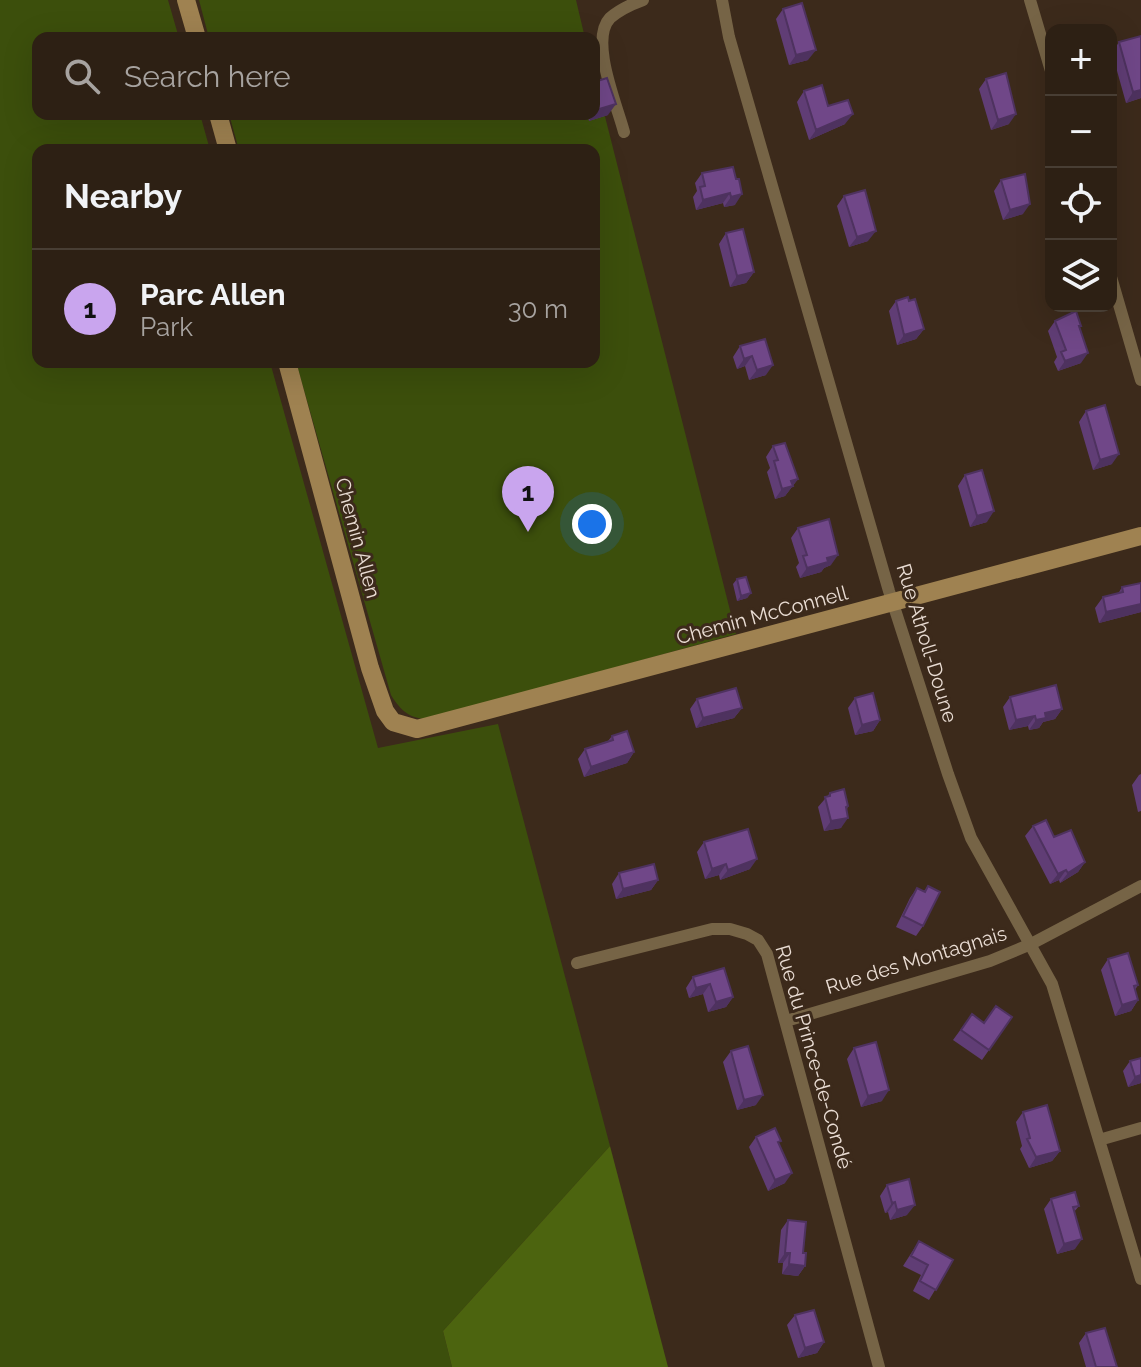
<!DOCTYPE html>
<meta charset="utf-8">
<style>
:root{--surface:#2d2014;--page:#392d22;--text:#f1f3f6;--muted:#a7a3a0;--line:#483e34;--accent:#c9a5ee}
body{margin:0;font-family:Raleway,sans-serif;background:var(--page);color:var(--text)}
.controls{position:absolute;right:24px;top:24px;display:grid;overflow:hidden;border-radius:16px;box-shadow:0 8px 32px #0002}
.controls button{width:72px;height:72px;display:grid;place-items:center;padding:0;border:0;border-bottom:2px solid var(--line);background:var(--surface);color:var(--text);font:40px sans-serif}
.you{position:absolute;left:592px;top:524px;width:28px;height:28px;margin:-20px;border:6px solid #fff;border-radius:50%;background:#1a73e8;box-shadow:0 0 0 12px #1a73e833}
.badge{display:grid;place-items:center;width:52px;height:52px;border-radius:50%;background:var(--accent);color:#111;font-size:26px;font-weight:700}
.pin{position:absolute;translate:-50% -66px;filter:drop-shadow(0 2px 4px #0008)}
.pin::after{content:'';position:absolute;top:42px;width:28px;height:24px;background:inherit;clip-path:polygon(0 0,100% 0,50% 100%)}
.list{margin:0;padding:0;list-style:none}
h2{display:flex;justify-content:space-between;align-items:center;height:104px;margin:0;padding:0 32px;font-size:34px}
h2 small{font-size:26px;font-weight:400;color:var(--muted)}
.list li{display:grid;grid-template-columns:52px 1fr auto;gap:24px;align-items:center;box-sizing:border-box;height:120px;padding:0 32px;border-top:2px solid var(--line)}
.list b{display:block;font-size:30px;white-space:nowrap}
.list p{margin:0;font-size:26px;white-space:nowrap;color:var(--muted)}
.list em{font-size:26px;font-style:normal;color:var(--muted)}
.icon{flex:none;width:44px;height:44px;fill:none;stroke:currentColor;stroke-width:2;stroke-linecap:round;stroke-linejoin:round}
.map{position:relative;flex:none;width:1141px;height:1367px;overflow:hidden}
.search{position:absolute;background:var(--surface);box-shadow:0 8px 32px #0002;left:32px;top:32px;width:568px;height:88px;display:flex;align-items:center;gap:20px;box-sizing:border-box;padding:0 28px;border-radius:16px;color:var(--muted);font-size:30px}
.panel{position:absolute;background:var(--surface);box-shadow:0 8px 32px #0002;left:32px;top:144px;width:568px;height:224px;border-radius:16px}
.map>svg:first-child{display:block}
.green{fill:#3c4f0c}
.forest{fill:#4c640f}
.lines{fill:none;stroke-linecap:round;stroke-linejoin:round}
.street{stroke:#766446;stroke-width:12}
.secondary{stroke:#9f8251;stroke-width:18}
.wall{fill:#603d75}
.shaded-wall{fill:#4e325f}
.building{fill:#704788;stroke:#4e325f;stroke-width:2}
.labels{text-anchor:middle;stroke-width:6;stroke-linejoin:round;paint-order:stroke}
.street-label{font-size:20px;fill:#eaddd4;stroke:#3c2a1b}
</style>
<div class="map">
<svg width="1141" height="1367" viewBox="0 0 1141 1367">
<rect width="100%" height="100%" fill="#3c2a1b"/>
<path class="green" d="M0,0h168l11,38h-141v76h162l10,36h-172v212h232l108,386 120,-24 112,422 -167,185 9,36h-452z
M199,0h377l9,38h-376z
M594,73l142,561 -307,85c-19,0 -28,-8 -38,-24l-95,-333h298v-212h-355l-10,-36h365z"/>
<path class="forest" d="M610,1146l58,221h-216l-9,-36z"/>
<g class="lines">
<path class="street" d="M722,0l7,37 160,554 59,183 23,64 81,146 89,295
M1030,0l21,71
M624,132c-7,-27 -35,-92 -14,-114 9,-8 22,-14 33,-18
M1111,277l30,103
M577,963l135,-34h18l17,5 11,6 9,14 112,413
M786,1021l204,-60 41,-17 110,-58
M1099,1140l42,-12"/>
<path class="secondary" d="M186,0l11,38
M218,114l10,36
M287,362l83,306 15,43 8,11 24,7 724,-193"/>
</g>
<path class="wall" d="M783,9l25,51 -19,5 -13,-46z
M1141,36v62l-15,5 -14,-50 7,-11z
M986,79l23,45 -18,6 -12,-41z
M594,82l14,33 -19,6 -2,-7h7z
M804,91l24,15 17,18 -36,16 -12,-38z
M733,167l2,38 -11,2 -1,-4 -27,7 -3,-13 4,-6 -2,-8 7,-10z
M1001,180l22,34 -20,6 -9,-29z
M844,196l24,45 -19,6 -12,-41z
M726,233l28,39 -8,11 -16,4 -11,-43z
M896,301l28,28 -8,10 -19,6 -8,-34z
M1055,321l24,7 2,35 -23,8 -4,-9 3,-5 -9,-26z
M765,339l1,36 -17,5 -4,-14 -8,3 -4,-12 7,-11z
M1086,411l26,53 -19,6 -14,-48z
M773,446l25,33 -13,17 -10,3 -8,-27 3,-4 -4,-11z
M965,475l22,47 -17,5 -12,-41z
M798,528l33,37 -7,3 -3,4 -21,6 -4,-11 3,-4 -8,-25z
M737,579l14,14 -4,5 -10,3 -4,-17z
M1141,583v29l-42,11 -4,-15 8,-11 15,-3 4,-7z
M1010,697l52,12 -7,10 -12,3 -4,6 -10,2 -1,-4 -19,4 -6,-23z
M855,698l25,22 -7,11 -18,4 -7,-27z
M697,699l45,9 -8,10 -38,10 -6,-19z
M612,736l22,16 -7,11 -43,14 -6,-18 7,-10 23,-8z
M1141,774v37l-3,1 -6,-27 7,-10z
M830,793l18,13 -7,22 -17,3 -6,-24z
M1033,826l21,11 31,25 -7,10 -18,11 -1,-3 -9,4 -25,-48z
M704,842l46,27 -30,11 -1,-5 -14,4 -8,-27z
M619,873l39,7 -7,10 -35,9 -4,-15z
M928,886l-5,40 -7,10 -20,-9 14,-29 7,-10 7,3z
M1108,959l30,26 -3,5 3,10 -7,11 -16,5 -14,-46z
M724,968l9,29 -7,10 -18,5 -5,-18 -14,4 -3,-10 7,-11z
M972,1014l12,9 28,-6 -30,43 -29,-20z
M854,1048l28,53 -21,6 -14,-48z
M731,1051l25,54 -19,5 -14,-48z
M1130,1061l11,22 -13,4 -5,-16z
M1023,1112l37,39 -8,10 -23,7 -9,-19 2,-3 -6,-24z
M756,1137l23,7 6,39 -17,8 -19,-44z
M887,1185l20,30 -17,5 -2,-8 -3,1 -5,-17z
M1051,1199l28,7 -5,6 1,37 -18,5 -13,-45z
M788,1220l15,33 2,13 -7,10 -16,-2 1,-11h-5l3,-33z
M919,1241l34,19 -24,40 -16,-9 8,-16 -18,-9z
M795,1315l29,27 -7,11 -19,5 -11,-33z
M1086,1333l31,34h-31l-7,-24z"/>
<path class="shaded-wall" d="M816,50l-8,10 -19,5 7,-10z
M1141,90v8l-15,5 7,-11z
M616,104l-8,11 -19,6 7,-11z
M853,114l-8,10 -36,16 7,-10z
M1016,114l-7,10 -18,6 7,-10z
M730,193l-7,10 -27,7 7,-10z
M742,194l-7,11 -11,2 7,-10z
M1030,204l-7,10 -20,6 7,-10z
M876,231l-8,10 -19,6 8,-10z
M754,272l-8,11 -16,4 7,-11z
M924,329l-8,10 -19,6 7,-10z
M1088,353l-7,10 -23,8 7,-10z
M752,356l-7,10 -8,3 7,-10z
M773,365l-7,10 -17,5 8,-10z
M1119,454l-7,10 -19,6 7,-10z
M798,479l-13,17 -10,3 7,-10 9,-8z
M994,511l-7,11 -17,5 7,-11z
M838,555l-7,10 -7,3 -3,4 -21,6 7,-10 20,-10z
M751,593l-4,5 -10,3 4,-5z
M1141,604v8l-42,11 7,-11z
M742,708l-8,10 -38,10 7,-10z
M1062,709l-7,10 -12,3 -4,6 -10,2 7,-10 9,-7z
M1035,716l-7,10 -19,4 7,-10z
M880,720l-7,11 -18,4 7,-10z
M634,752l-7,11 -43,14 7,-10z
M848,818l-7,10 -17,3 7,-10z
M757,859l-7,10 -30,11 8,-10z
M1085,862l-7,10 -18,11 8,-10z
M726,864l-7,11 -14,4 7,-10z
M1066,870l-7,10 -9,4 8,-10z
M658,880l-7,10 -35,9 7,-10z
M710,984l-7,10 -14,4 7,-10z
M733,997l-7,10 -18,5 8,-10z
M1138,1000l-7,11 -16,5 7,-11z
M1141,1075v8l-13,4 7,-10z
M889,1090l-7,11 -21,6 7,-11z
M763,1095l-7,10 -19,5 7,-10z
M1060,1151l-8,10 -23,7 7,-11z
M792,1173l-7,10 -17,8 7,-11z
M895,1202l-7,10 -3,1 7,-10z
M915,1205l-8,10 -17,5 7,-10z
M1082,1239l-7,10 -18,5 7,-10z
M785,1253h5l-7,10h-5z
M789,1264l16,2 -7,10 -16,-2z
M824,1342l-7,11 -19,5 7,-10z"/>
<path class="building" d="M802,3l14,47 -20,5 -13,-46z
M1141,36v54l-8,2 -14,-50z
M1006,73l10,41 -18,6 -12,-41z
M607,78l9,26 -20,6 -2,-7v-21z
M822,85l6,21 20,-6 5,14 -37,16 -12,-39z
M733,167l3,12h3l3,15 -11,3 -1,-4 -27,7 -3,-13 5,-1 -3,-13z
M1025,174l5,30 -20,6 -9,-30z
M865,190l11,41 -19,6 -13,-41z
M743,229l11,43 -17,4 -11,-43z
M908,297l1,4 6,-2 9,30 -20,6 -8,-34z
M1076,311l5,15h-2l9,27 -23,8 -4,-9 5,-2 -11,-29z
M765,339l8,26 -16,5 -5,-14 -8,3 -4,-13z
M1105,405l14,49 -19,6 -14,-49z
M785,443l13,36 -7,2 2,5 -11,3 -8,-28 4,-1 -5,-14z
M982,470l12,41 -17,5 -12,-41z
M829,519l9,36 -11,3 1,4 -21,6 -4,-12 4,-1 -9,-27z
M746,577l5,16 -10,3 -4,-17z
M1141,583v21l-35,8 -3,-15 20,-5 -1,-5z
M1056,685l6,24 -17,4 1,5 -10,2 -1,-4 -19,4 -6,-23z
M736,688l6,20 -39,10 -6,-19z
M873,693l7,27 -18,5 -7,-27z
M627,731l7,21 -43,15 -6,-18 28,-9 -1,-4z
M844,789l4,17 -2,1 2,11 -17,3 -6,-24 5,-1v-3z
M1046,820l8,17 17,-7 14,32 -17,11 -2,-3 -8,4 -25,-48z
M748,829l9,30 -29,11 -2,-6 -14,5 -8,-27z
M654,864l4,16 -35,9 -4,-16z
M928,886l12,6 -17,34 -20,-10 14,-28 8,4z
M1128,953l10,32 -4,1 4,14 -16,5 -14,-46z
M724,968l9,29 -17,5 -6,-18 -14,4 -3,-11z
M996,1006l16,11 -23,33 -28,-20 11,-16 12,9z
M876,1042l13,48 -21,6 -14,-48z
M748,1046l15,49 -19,5 -13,-49z
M1141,1058v17l-6,2 -5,-16z
M1047,1105l13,46 -24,6 -9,-18 3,-1 -7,-26z
M775,1128l6,13 -3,1 14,31 -17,7 -19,-43z
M909,1179l6,26 -18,5 -2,-8 -3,1 -5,-18z
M1075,1192l4,14 -6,1 9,32 -18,5 -13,-45z
M788,1220l18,2 -3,31h3l-1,13 -16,-2 1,-11h-5z
M919,1241l34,19 -17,30 -16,-9 8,-16 -17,-9z
M814,1310l10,32 -19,6 -10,-33z
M1105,1328l12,39h-21l-10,-34z"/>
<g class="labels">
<g class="street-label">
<text transform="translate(358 538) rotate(75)" y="7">Chemin Allen</text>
<text transform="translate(762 615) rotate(-15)" y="7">Chemin McConnell</text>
<text transform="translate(927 643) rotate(73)" y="7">Rue Atholl-Doune</text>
<text transform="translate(916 960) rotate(-17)" y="7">Rue des Montagnais</text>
<text transform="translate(814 1057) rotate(74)" y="7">Rue du Prince-de-Condé</text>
</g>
</g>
</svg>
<div class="controls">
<button>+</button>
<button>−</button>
<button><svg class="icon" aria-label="locate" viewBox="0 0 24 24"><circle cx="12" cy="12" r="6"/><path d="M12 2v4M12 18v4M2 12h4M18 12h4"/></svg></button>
<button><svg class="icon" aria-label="layers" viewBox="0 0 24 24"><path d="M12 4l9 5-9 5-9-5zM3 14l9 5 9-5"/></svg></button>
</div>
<div class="you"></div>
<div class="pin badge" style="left:528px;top:532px">1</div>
<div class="search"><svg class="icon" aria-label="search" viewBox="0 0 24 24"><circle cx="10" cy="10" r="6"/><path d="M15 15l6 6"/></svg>Search here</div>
<section class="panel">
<h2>Nearby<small></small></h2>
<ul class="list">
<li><span class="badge">1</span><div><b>Parc Allen</b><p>Park</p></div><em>30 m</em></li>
</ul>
</section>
</div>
